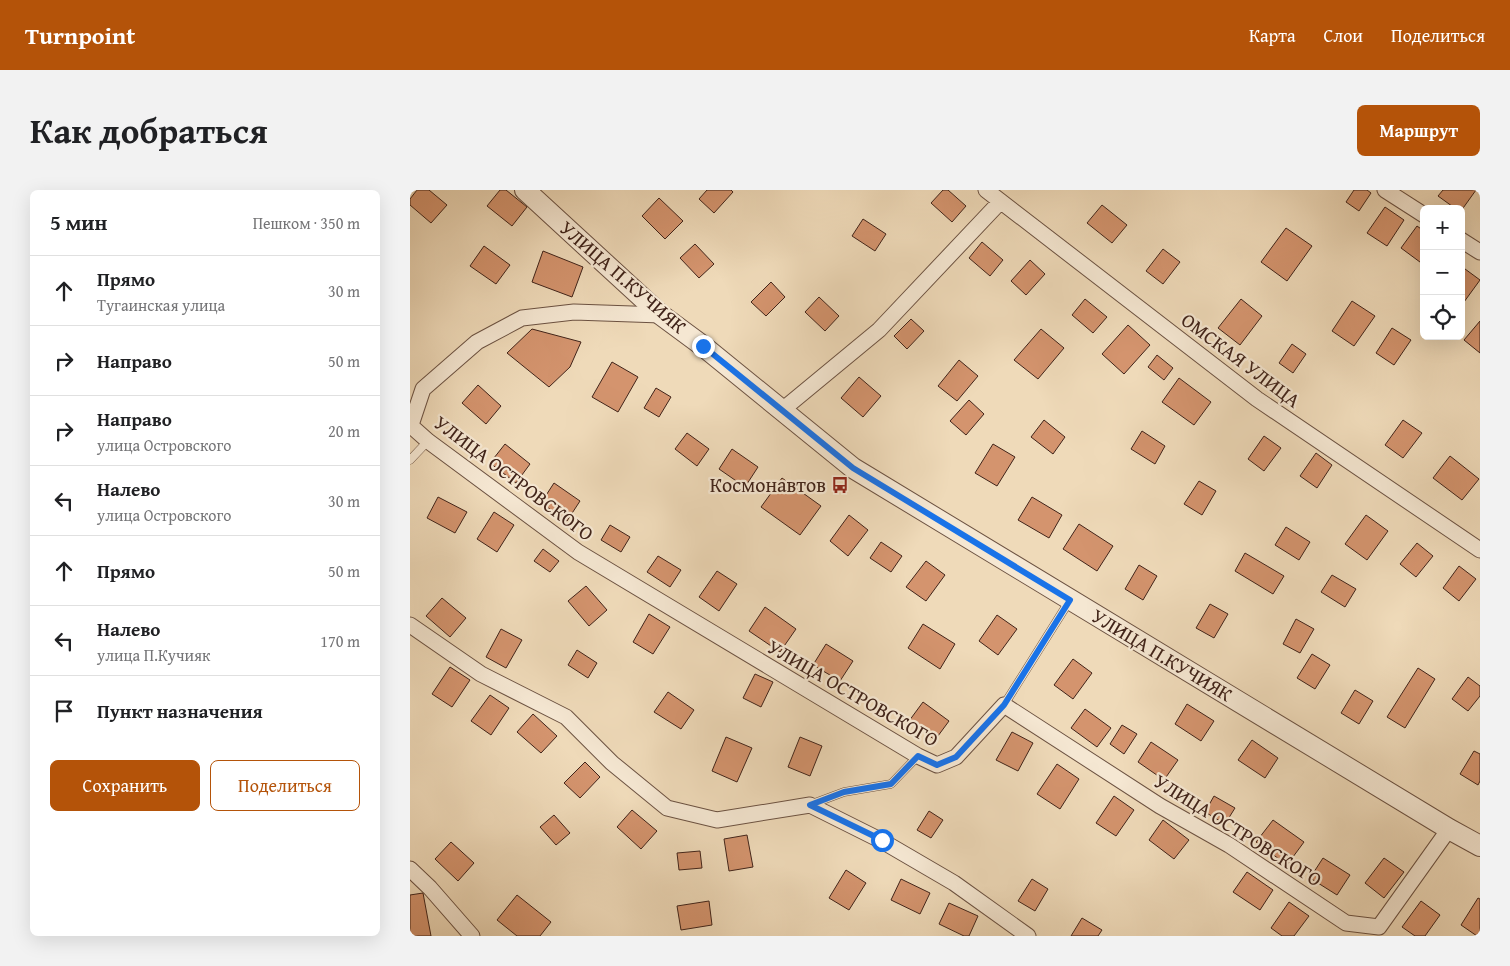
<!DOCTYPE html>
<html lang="ru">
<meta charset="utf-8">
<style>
:root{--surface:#fff;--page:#f2f2f2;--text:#202124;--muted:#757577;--line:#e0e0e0;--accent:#b45309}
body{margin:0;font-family:"Gentium Book Plus",serif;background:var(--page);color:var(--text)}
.controls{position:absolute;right:15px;top:15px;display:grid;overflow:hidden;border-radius:8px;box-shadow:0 5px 20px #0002}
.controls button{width:45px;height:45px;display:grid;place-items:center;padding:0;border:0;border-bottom:1px solid var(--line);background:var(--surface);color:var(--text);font:25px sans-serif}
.stop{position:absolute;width:15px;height:15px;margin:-11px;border:4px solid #1a73e8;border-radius:50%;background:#fff}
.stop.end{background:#1a73e8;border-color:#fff;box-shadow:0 1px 5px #0008}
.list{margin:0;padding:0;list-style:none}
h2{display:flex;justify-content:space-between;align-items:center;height:65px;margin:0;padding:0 20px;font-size:21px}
h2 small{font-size:16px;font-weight:400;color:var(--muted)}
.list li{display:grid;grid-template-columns:32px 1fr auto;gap:15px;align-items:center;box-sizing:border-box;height:70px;padding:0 20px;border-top:1px solid var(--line)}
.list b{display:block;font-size:19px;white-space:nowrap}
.list p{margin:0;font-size:16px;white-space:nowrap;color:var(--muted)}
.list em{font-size:16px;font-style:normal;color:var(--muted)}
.actions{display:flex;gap:10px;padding:15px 20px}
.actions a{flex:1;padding:11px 0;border:1px solid var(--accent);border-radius:8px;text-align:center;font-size:18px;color:var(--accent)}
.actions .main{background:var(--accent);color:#fff}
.icon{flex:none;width:28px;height:28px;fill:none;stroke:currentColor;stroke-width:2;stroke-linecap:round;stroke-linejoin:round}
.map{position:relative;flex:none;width:1070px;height:746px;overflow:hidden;border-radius:8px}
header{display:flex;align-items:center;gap:30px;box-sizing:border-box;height:70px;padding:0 25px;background:var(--accent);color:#fff}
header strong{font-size:24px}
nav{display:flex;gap:28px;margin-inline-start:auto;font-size:18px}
.intro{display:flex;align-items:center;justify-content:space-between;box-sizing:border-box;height:120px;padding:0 30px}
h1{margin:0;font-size:35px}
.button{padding:12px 22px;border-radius:8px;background:var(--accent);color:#fff;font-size:18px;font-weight:700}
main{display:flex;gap:30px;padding:0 30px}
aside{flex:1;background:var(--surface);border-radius:8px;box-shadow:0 5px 20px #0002}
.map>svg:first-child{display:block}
.building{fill:#d4946e;stroke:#41241a}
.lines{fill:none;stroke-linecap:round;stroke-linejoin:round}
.service-casing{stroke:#6c5242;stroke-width:9}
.minor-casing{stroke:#6c5242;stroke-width:17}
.tertiary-casing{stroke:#6c5242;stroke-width:22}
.service{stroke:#f5e7d2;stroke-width:8}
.minor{stroke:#f5e7d2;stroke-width:15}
.tertiary{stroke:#f5e7d2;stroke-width:20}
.route{stroke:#1a73e8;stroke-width:6}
.labels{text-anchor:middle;stroke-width:4.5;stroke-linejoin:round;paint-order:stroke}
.street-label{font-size:20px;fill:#41241a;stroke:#f5e7d2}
.poi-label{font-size:20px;fill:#41241a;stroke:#f5e7d2;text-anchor:end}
</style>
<header>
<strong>Turnpoint</strong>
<nav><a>Карта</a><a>Слои</a><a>Поделиться</a></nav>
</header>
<div class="intro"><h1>Как добраться</h1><a class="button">Маршрут</a></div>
<main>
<aside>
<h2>5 мин<small>Пешком · 350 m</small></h2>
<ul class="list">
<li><svg class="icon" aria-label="ahead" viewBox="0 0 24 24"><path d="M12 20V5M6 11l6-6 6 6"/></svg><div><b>Прямо</b><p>Тугаинская улица</p></div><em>30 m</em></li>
<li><svg class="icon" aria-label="right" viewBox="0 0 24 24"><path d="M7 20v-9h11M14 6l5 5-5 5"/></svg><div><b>Направо</b></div><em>50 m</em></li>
<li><svg class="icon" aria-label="right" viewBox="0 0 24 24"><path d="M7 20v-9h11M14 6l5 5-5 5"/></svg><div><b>Направо</b><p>улица Островского</p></div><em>20 m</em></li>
<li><svg class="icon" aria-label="left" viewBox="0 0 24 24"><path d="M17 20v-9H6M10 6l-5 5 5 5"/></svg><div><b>Налево</b><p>улица Островского</p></div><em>30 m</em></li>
<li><svg class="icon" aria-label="ahead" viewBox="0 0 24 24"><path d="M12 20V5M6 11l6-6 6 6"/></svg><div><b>Прямо</b></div><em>50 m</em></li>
<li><svg class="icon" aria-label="left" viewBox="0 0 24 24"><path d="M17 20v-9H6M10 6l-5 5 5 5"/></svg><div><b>Налево</b><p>улица П.Кучияк</p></div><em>170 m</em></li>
<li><svg class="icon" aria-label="arrive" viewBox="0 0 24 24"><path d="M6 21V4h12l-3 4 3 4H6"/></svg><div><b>Пункт назначения</b></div></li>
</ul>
<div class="actions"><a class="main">Сохранить</a><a>Поделиться</a></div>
</aside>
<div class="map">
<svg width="1070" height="746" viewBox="0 0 1070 746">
<rect width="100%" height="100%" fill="#efdab9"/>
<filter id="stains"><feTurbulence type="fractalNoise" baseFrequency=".004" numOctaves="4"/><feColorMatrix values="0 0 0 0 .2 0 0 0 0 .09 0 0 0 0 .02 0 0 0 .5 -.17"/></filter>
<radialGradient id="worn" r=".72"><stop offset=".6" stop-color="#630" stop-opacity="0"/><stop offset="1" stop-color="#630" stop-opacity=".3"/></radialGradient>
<path class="building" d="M7,0h12l18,15 -16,18 -21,-18v-6z
M90,0h6l21,17 -15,19 -25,-20z
M297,0h24l2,2 -19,21 -15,-14z
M533,0h5l18,16 -14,16 -21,-19z
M944,0h13l4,3 -12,18 -13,-9z
M1033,0h33l-15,21v-2h-5l-18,-13z
M249,8l24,23 -18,18 -23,-23z
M692,15l25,20 -15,18 -25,-20z
M975,17l19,13 -17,26 -20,-13z
M453,29l23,15 -11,17 -23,-15z
M1007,36l7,5v34l-23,-17z
M876,38l26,18 -25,35 -26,-19z
M572,52l21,18 -13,16 -21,-18z
M285,54l19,20 -15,14 -19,-20z
M74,56l26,19 -14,19 -26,-18z
M753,59l17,13 -17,22 -17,-13z
M133,61l40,16 -11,30 -40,-15z
M620,70l15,14 -19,21 -15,-14z
M1051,76l19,14 -16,22 -3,-2z
M361,92l14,15 -19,19 -15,-14z
M409,107l20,19 -14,15 -20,-19z
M675,109l22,18 -14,16 -21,-18z
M831,109l21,17 -22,29 -22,-17z
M942,111l23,15 -21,30 -22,-15z
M501,129l13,12 -17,18 -13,-13z
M1070,131v32l-16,-13z
M718,135l22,20 -26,29 -22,-20z
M982,138l19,12 -17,25 -18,-12z
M122,139l49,13 -11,25 -21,20 -42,-34z
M631,139l23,19 -26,31 -24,-19z
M882,154l14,10 -13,19 -14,-10z
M747,165l16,13 -9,12 -16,-13z
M549,170l19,16 -21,25 -19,-15z
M202,172l26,15 -20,35 -26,-15z
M449,187l22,19 -18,21 -22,-19z
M769,188l32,24 -17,23 -32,-23z
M68,195l23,21 -15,18 -24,-21z
M246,198l15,9 -12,20 -15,-9z
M559,210l15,14 -18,21 -16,-14z
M634,230l21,17 -12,17 -22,-17z
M993,230l19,13 -19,25 -18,-13z
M732,241l23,15 -10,18 -24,-15z
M277,243l22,16 -12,17 -22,-17z
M854,246l17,12 -17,23 -16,-12z
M95,254l25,20 -14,19 -26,-20z
M583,254l22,13 -18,29 -22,-13z
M322,259l26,18 -13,20 -26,-18z
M906,263l16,12 -15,23 -17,-12z
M1040,266l29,23 -17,21 -29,-22z
M372,288l39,28 -21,29 -39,-28z
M789,291l17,10 -14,24 -18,-11z
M144,293l26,18 -13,20 -26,-18z
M28,307l29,15 -12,21 -28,-15z
M622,307l30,18 -13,23 -31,-18z
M84,322l20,13 -17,27 -20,-13z
M439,325l19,15 -20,26 -18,-15z
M956,325l22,16 -21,29 -22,-16z
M669,334l34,22 -16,25 -34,-22z
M200,335l20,12 -9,15 -20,-12z
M876,337l24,15 -11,18 -24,-15z
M471,352l21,14 -11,16 -21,-14z
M1007,353l16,13 -17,21 -16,-13z
M133,359l16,12 -9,11 -16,-11z
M835,363l39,23 -11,18 -38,-23z
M248,366l23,14 -11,17 -23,-15z
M516,371l19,14 -19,26 -20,-14z
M729,375l18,11 -14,24 -18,-11z
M1049,376l17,13 -17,22 -16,-13z
M307,381l20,13 -18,27 -20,-14z
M922,385l24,14 -11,18 -24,-15z
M176,396l21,24 -18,16 -21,-25z
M32,408l24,20 -16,19 -24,-21z
M800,414l18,10 -14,24 -18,-10z
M355,417l31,22 -16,23 -31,-21z
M239,424l21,13 -17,27 -20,-12z
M587,425l20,14 -19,26 -19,-14z
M886,429l18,10 -14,24 -17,-9z
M513,434l32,20 -15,25 -32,-21z
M91,439l21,11 -16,28 -20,-11z
M416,454l27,17 -13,20 -27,-16z
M167,460l20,13 -9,15 -20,-13z
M902,464l18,11 -15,24 -18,-11z
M663,469l19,14 -19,26 -19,-14z
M40,477l20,13 -18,27 -20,-13z
M1008,478l17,11 -30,49 -18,-11z
M345,484l18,8 -12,25 -18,-9z
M1058,487l12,9v10l-12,15 -16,-12z
M945,500l18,11 -14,23 -18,-11z
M258,502l26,18 -13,19 -27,-17z
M80,505l19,13 -18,27 -20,-14z
M513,512l26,19 -14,19 -26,-19z
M777,514l27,17 -13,20 -26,-17z
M675,519l26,19 -14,19 -26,-19z
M123,524l24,22 -16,17 -24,-21z
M712,535l15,9 -13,20 -14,-10z
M602,542l21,11 -15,28 -22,-11z
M316,547l26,11 -15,34 -25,-11z
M390,547l22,9 -12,30 -22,-9z
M842,550l26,18 -13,20 -27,-18z
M741,552l27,18 -14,20 -26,-18z
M1064,561l6,3v27l-2,4 -18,-11z
M175,572l15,15 -20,21 -16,-15z
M647,574l22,15 -19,30 -23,-15z
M704,606l20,14 -18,26 -20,-13z
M804,606l21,12 -10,16 -20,-12z
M222,620l25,21 -16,18 -24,-22z
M519,621l14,9 -12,18 -14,-8z
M144,625l16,18 -14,12 -16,-18z
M753,630l26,20 -15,19 -25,-19z
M863,630l31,22 -17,23 -31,-23z
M337,645l6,32 -24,4 -5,-32z
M41,652l23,21 -16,18 -23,-22z
M290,661l2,17 -23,2 -2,-17z
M913,668l27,17 -13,20 -27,-17z
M974,668l20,14 -20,26 -19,-15z
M436,680l20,13 -17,27 -20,-12z
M837,682l26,18 -13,20 -27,-18z
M491,689l29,14 -10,21 -29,-14z
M622,689l16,10 -13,22 -17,-10z
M13,703l8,43h-21v-41z
M107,705l34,27 -11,14h-23l-20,-16z
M1068,708l2,1v37h-3l-16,-11z
M299,711l3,24 -31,5 -4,-24z
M1011,711l19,14 -15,21h-10l-13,-9z
M879,712l20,14 -15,20h-12l-11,-8z
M539,713l29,13 -9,20h-5l-25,-12z
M672,728l20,12 -4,6h-27z"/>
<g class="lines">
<g class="service-casing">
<path id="service" d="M0,270l18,-19
M594,515l66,-105
M402,614l32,-12 47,-8 27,-28"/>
</g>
<g class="minor-casing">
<path id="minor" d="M576,0l271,209 223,151
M975,0l39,25
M1051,50l19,12
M371,221l98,-81 121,-128
M0,235l18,16 150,111 340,204 19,9 19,-8 48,-52 156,101 69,39 117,78 33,4 70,-98
M1,235l12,-36 54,-47 45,-24 52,-6 87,3
M0,435l71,49 85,43 46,46 55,45 50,12 93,-15 72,36 72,42 74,53
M0,679l20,19 42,48"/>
</g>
<g class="tertiary-casing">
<path id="tertiary" d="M115,0l136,125 42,31 150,122 596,361 31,17"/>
</g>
<use href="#service" class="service"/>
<use href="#minor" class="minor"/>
<use href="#tertiary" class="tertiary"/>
</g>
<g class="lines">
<path class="route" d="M293,156l150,122 217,132 -66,105 -48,52 -19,8 -19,-9 -27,28 -47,8 -34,13 72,35"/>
</g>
<defs>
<g id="bus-bare" transform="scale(1.35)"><path d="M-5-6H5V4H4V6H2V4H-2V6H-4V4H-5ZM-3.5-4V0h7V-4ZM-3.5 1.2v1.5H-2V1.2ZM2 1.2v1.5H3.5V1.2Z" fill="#8f2418" stroke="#f5e7d2" stroke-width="2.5" paint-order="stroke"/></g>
</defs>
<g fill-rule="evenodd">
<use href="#bus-bare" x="430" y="295"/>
</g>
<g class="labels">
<g class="street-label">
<text transform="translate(213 87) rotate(41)" y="7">УЛИЦА П.КУЧИЯК</text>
<text transform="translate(831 170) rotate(37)" y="7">ОМСКАЯ УЛИЦА</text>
<text transform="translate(104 288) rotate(37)" y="7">УЛИЦА ОСТРОВСКОГО</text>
<text transform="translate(752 465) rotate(31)" y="7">УЛИЦА П.КУЧИЯК</text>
<text transform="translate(443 503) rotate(30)" y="7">УЛИЦА ОСТРОВСКОГО</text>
<text transform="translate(828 640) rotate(32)" y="7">УЛИЦА ОСТРОВСКОГО</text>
</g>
<g class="poi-label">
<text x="416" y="302">Космонавтов</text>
</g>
</g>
<rect width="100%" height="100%" filter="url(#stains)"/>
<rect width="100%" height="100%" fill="url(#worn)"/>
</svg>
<div class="controls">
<button>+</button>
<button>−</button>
<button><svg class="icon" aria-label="locate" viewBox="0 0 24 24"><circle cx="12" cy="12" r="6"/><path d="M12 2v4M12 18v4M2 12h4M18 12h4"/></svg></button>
</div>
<div class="stop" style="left:472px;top:650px"></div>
<div class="stop end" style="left:293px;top:156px"></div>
</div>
</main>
